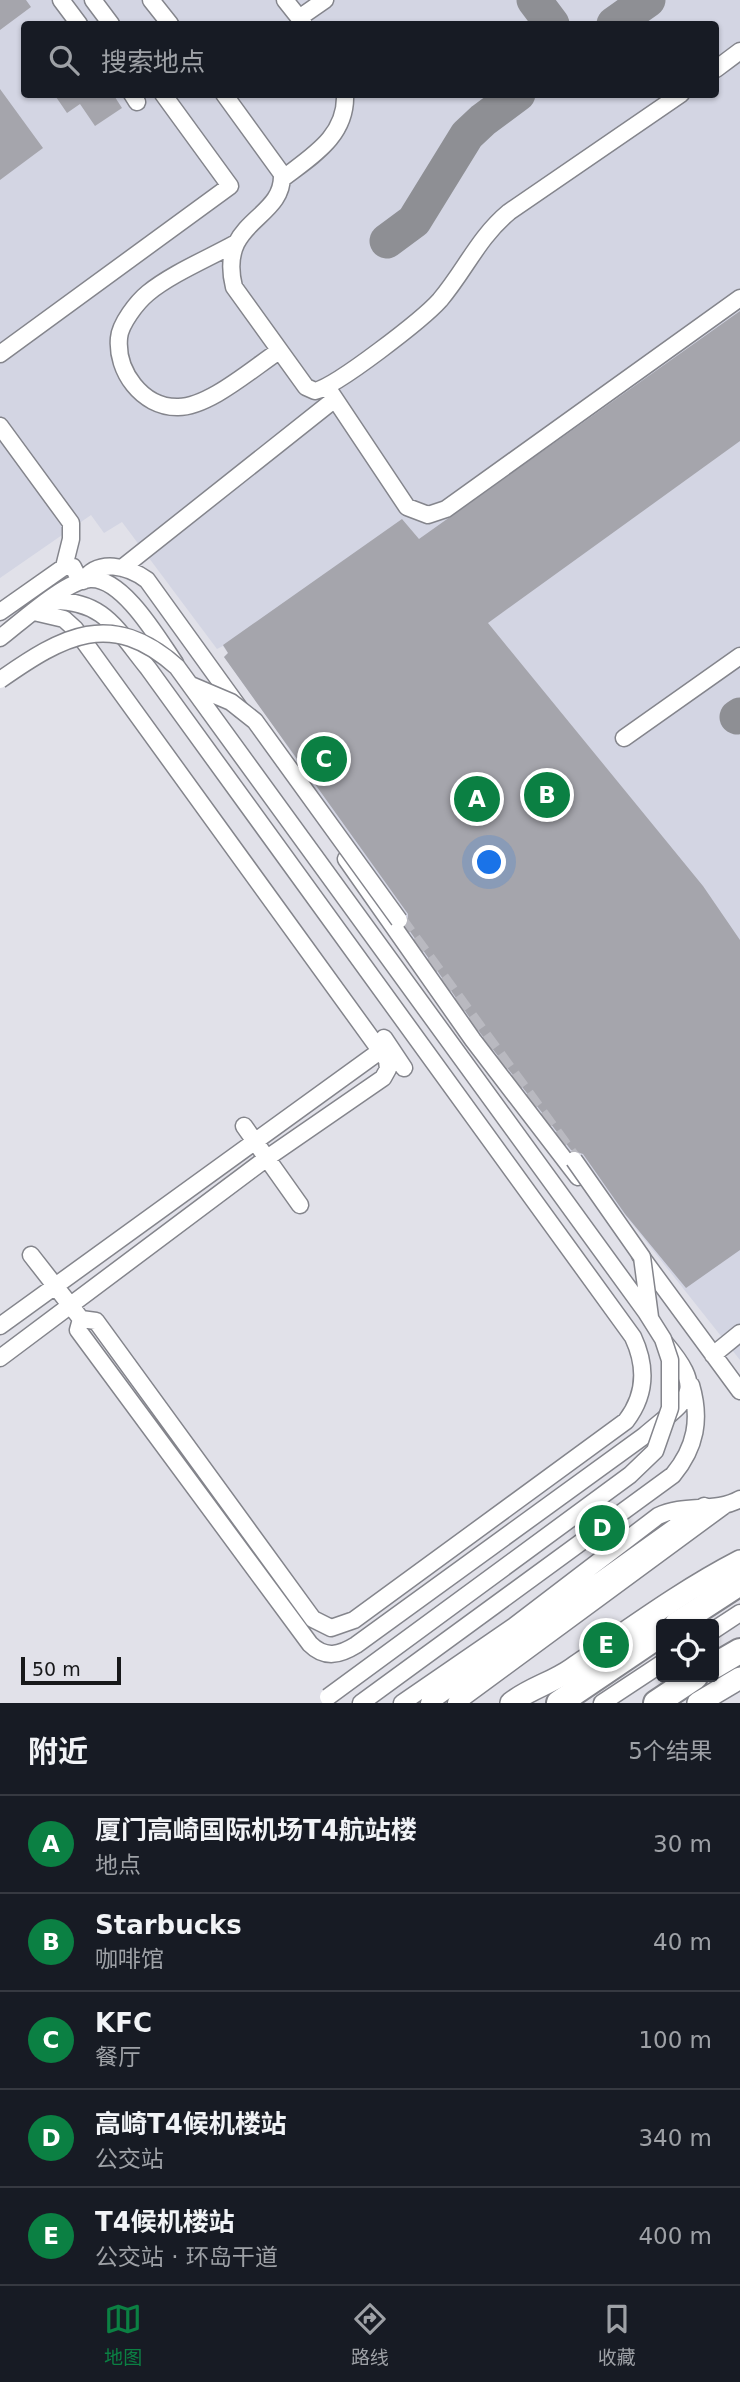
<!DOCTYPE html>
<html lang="zh">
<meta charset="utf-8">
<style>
:root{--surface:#171b24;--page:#20242c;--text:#f1f3f6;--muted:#9ea1a6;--line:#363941;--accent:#0b8043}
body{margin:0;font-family:"DejaVu Sans","Noto Sans SC",sans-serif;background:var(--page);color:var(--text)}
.controls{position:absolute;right:21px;bottom:21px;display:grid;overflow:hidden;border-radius:7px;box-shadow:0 2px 5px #0004}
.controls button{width:63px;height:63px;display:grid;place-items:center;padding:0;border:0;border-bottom:2px solid var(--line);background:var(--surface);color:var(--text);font:35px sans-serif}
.scale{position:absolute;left:21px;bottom:18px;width:100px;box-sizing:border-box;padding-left:7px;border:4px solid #17181a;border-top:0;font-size:19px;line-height:24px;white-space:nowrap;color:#17181a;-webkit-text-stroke:5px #e1e1e9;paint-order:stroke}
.you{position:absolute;left:490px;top:863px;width:24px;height:24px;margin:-18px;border:5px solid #fff;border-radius:50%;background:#1a73e8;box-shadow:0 0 0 10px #1a73e833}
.badge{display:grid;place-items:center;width:46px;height:46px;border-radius:50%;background:var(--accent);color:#fff;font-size:23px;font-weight:700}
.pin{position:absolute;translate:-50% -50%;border:4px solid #fff;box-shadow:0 2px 7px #0006}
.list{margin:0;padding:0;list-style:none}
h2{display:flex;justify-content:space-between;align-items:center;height:91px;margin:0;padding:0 28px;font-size:30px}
h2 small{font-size:23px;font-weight:400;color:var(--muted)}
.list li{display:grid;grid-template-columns:46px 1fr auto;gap:21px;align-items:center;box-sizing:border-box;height:98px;padding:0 28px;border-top:2px solid var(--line)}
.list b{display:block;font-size:26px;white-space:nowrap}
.list p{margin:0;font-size:23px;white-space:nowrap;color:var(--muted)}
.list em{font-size:23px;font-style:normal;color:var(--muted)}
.icon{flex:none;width:38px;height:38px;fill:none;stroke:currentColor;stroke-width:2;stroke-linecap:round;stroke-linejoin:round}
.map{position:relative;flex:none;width:740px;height:1703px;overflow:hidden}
.search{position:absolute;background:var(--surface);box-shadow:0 2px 5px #0004;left:21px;right:21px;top:21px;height:77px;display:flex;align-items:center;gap:18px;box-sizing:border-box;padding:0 24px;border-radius:7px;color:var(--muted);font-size:26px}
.sheet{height:581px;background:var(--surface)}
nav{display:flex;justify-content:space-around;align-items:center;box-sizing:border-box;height:98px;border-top:2px solid var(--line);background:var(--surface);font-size:19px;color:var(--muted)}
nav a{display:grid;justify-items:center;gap:4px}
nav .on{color:var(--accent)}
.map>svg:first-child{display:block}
.built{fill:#d3d5e3;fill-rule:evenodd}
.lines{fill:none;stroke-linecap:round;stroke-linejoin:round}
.taxiway{stroke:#8e8f94;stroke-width:35}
.building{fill:#a5a5ac}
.minor-tunnel{stroke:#b9b9c0;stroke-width:16;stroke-dasharray:16 8;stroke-linecap:butt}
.minor-casing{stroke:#84858c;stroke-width:19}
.major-casing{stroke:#84858c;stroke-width:24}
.highway-casing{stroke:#84858c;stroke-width:28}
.minor{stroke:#fff;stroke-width:16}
.major{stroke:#fff;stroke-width:21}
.highway{stroke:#fff;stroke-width:24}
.minor-bridge-casing{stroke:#84858c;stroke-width:19;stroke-linecap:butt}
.minor-bridge{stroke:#fff;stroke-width:16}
</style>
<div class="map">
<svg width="740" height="1703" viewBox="0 0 740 1703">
<rect width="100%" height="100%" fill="#e1e1e9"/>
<path class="built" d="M0,0h740v1360l-115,-145 -68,-74 -118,-160 -163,-252 -52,-72 4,-4 -5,-7 -6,3 -95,-127 -18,11 -13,-18 -91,63zM24,24h692v70h-692z"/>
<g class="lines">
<path class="taxiway" d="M534,0l18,24
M614,24l34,-24
M387,241l27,-20 53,-86 16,-15 35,-26
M737,717l3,-2"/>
</g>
<path class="building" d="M0,0h26l5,7 -31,23z
M0,89l43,59 -43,32z
M54,94h59l9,14 -27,18 -15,-22 -13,9z
M740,311v130l-252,182 215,263 37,54v310l-54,38 -61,-74 -42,-60 -12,-4 -90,-116 -74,-107 1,-13 -184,-257 4,-4 -5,-8 179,-126 17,20z"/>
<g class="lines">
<path class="minor-tunnel" d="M399,920l175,240"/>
<g class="minor-casing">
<path id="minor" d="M61,0l18,24
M93,0l18,24
M151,0l19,24
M285,0l19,24
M299,18l26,-18
M716,69l24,-18
M132,94l5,8
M224,94l58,80c2,47 -65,45 -48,113l72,100 9,4c22,-5 108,-72 125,-91 26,-31 38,-62 69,-88l172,-118
M282,179c30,-23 65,-43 63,-85
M236,243c-27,15 -65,31 -88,50 -11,9 -28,31 -29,45 -3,33 23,69 58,69 31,1 76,-39 102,-56
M0,354l230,-168 -67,-92
M327,387l80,120 21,8 18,-6 294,-211
M0,426l71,97v16l-7,28
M122,568l213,-169
M83,581c15,-23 45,-15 64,-1l93,129
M50,601c54,-2 67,29 98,67l485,669c14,30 13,58 -7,84l-272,199 -23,8 -18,-9 -217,-298 -15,-2
M0,612l64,-45h9l7,14
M0,638c21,-16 65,-57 90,-59 33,-2 69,61 85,84
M624,738l116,-82
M346,859l127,181 105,137
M384,1038l20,30
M244,1126l56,79
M31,1255l50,64 -3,11 232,314c15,15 30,11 46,1l288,-209c43,-37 64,-42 21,-93
M640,1255l100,136
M0,1326l380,-275
M713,1355l27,-22
M0,1358l267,-200 116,-80 5,-9 -1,-9 -312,-431 -11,-10 -30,-7
M714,1630l26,-17
M361,1703l312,-228c23,-28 28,-56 18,-90
M402,1703l112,-77 144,-110c27,-13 57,-3 82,-17
M429,1703l275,-197
M456,1703l269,-198
M602,1703l59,-39"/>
</g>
<g class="major-casing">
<path id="major" d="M511,1703c19,-15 41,-20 61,-34 55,-37 108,-77 168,-108
M698,1703l42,-25"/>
</g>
<g class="highway-casing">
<path id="highway" d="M677,1624l63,-41
M714,1666l26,-15
M559,1703l102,-69
M656,1703l39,-26"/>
</g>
<use href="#minor" class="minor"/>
<use href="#major" class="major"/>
<use href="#highway" class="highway"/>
<g class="minor-bridge-casing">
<path id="minor-bridge" d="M0,680c63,-44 111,-72 177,-13l469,645 17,27 7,21v48l-15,43 -25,24 -302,222
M191,685l40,17 24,19 144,199
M574,1160l68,97 8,60"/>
</g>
<use href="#minor-bridge" class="minor-bridge"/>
</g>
</svg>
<div class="controls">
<button><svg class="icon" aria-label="locate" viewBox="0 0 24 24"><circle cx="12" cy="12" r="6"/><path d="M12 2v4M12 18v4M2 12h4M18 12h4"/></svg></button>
</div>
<div class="scale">50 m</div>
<div class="you"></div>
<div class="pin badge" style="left:477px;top:799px">A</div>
<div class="pin badge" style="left:547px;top:795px">B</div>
<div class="pin badge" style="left:324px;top:759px">C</div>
<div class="pin badge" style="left:602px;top:1528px">D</div>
<div class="pin badge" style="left:606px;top:1645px">E</div>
<div class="search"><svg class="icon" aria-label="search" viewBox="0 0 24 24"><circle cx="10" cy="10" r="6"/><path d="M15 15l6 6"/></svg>搜索地点</div>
</div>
<section class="sheet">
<h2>附近<small>5个结果</small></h2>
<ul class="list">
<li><span class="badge">A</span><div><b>厦门高崎国际机场T4航站楼</b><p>地点</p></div><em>30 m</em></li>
<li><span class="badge">B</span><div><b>Starbucks</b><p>咖啡馆</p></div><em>40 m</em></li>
<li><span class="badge">C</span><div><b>KFC</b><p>餐厅</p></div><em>100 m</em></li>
<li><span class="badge">D</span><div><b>高崎T4候机楼站</b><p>公交站</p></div><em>340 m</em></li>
<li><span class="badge">E</span><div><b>T4候机楼站</b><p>公交站 · 环岛干道</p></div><em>400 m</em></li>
</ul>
</section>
<nav>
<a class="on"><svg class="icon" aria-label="map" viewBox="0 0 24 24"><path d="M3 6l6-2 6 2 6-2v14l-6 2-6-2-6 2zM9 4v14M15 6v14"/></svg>地图</a>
<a><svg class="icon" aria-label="directions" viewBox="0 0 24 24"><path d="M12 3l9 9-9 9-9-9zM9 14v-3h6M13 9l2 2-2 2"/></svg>路线</a>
<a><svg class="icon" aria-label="saved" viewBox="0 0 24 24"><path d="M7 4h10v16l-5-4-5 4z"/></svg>收藏</a>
</nav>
